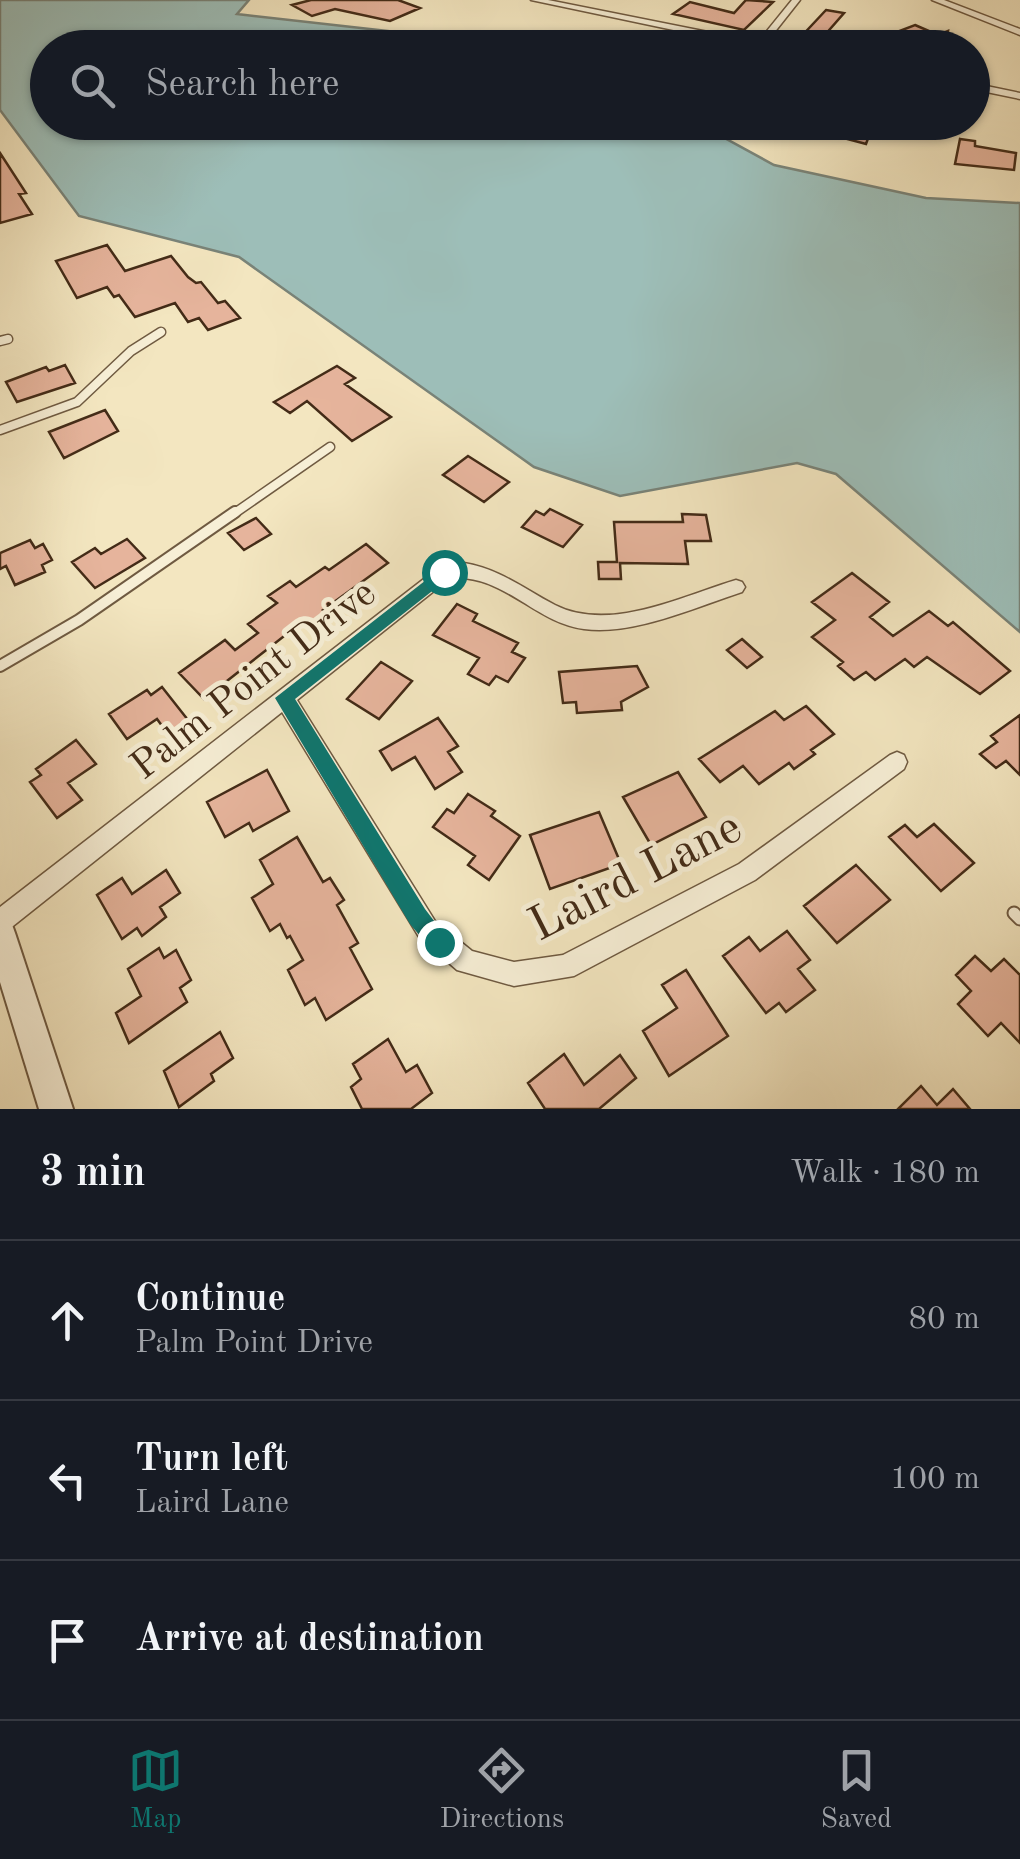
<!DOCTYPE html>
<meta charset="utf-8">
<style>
:root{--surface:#171b24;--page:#20242c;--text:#f1f3f6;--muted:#9ea1a6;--line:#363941;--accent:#0f766e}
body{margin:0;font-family:"Old Standard TT",serif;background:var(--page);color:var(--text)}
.stop{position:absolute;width:30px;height:30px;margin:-22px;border:8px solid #0f766e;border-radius:50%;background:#fff}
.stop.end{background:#0f766e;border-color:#fff;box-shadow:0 2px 10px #0008}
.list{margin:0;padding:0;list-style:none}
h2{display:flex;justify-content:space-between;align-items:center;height:130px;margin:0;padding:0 40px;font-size:42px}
h2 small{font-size:32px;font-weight:400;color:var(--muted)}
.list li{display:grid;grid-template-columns:65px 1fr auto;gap:30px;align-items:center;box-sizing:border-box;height:160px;padding:0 40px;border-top:2px solid var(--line)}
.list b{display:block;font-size:38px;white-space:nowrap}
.list p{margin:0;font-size:32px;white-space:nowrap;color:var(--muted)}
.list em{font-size:32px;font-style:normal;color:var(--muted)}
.icon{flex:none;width:55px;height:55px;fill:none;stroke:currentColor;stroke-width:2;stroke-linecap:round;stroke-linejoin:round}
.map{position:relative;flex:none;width:1020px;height:1109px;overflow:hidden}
.search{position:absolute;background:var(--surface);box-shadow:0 2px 8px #0004;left:30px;right:30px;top:30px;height:110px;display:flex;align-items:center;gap:25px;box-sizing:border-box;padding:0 35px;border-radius:55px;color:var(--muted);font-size:38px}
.sheet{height:610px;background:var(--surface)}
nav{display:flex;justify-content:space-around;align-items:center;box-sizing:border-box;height:140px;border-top:2px solid var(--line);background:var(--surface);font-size:28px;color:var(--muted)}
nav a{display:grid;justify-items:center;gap:5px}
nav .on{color:var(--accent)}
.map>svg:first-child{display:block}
.water{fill:#9dbeb8;stroke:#798378;stroke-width:2.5}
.building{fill:#e6b49c;stroke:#432b17;stroke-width:2.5}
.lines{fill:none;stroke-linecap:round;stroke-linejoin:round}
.service-far2-casing{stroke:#6f5a41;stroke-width:11}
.service-far1-casing{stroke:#6f5a41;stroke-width:14}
.service-casing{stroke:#6f5a41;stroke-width:15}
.minor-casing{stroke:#6f5a41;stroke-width:3}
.tertiary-casing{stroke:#6f5a41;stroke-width:4}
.service-far2{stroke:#f7efd6;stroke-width:8}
.service-far1{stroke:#f7efd6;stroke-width:10}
.service{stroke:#f7efd6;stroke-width:11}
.minor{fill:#f7efd6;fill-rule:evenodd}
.tertiary{fill:#f7efd6;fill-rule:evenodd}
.route{fill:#0f766e}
.labels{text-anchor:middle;stroke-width:10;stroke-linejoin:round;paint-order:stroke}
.street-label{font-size:40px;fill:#432b17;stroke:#f7efd6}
.near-street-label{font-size:48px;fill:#432b17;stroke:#f7efd6}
</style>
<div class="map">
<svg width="1020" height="1109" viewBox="0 0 1020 1109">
<rect width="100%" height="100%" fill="#f3e6c0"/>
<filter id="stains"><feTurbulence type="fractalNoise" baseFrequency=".002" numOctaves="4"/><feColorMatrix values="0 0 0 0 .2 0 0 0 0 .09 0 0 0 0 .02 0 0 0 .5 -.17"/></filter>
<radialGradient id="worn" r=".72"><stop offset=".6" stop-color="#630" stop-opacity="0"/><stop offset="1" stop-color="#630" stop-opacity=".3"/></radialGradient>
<path class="water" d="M0,0h249l-12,14 204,23 35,10 -428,1v74l649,1 77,42 152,33 94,5v429l-184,-158 -39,-11 -177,33 -86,-29 -295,-210 -160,-41 -79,-106z"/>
<path class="building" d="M311,0h87l22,8 -30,13 -55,-12 -23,7 -20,-11z
M746,0l27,2 -29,28 -71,-16 17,-12 44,11z
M826,10l18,3 -27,31 -19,-4z
M915,25l23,10 10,-4 -1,7 21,10h-113z
M810,122h64l-8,22 -56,-15z
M960,139l15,2v5l41,7 -2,17 -59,-6z
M0,153l26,40 -7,1 13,20 -32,9z
M107,245l18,26 46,-15 17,21 8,6 5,-1 17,21 7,-2 15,17 -32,12 -9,-12 -11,4 -13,-19 -40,14 -16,-22 -5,2 -7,-10 -30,11 -21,-37z
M65,365l10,18 -58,19 -11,-20 40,-15 3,4z
M337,366l18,12 -10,6 46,33 -39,24 -45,-40 -17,12 -16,-11z
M105,410l13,21 -54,27 -15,-26z
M468,456l41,26 -25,20 -41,-27z
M550,509l32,16 -19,22 -41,-20 14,-16 8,4z
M682,514l24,1 5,26h-26l3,23 -68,-1 1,16h-22l-1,-17h19l-3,-40h69z
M256,518l15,16 -27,16 -16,-17z
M127,539l18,19 -50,30 -23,-26 23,-14 6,6z
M30,540l5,8 8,-4 9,16 -10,5 3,7 -30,13 -9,-19 -6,3v-16z
M366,544l22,19 -65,47 5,4 -19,14 -7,-6 -98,77 -25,-26 46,-33 10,10 23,-17 -10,-9 29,-21 -9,-7 22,-15 6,6 29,-20 4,3z
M852,573l37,29 -19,15 23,19 36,-25 19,15 5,-4 57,49 -30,23 -53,-37 -13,10 -9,-8 -30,21 -9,-8 -12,8 -16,-14 5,-4 -31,-25 23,-17 -23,-18z
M457,604l20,10 -4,7 45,22 -6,9 13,6 -17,24 -12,-6 -7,9 -21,-11 11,-16 -46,-23z
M742,639l20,18 -15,11 -20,-18z
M381,662l31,19 -33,38 -32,-20z
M637,666l11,21 -27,15 1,8 -45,3 -1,-11 -13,1 -4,-31z
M162,687l26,33 -20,14 -11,-15 -30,20 -18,-25 38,-24 4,5z
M806,706l28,28 -23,16 4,4 -21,15 -5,-6 -30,21 -16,-18 -23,16 -21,-23 76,-48 9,9z
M1020,715v60l-14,-14 -10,7 -16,-14 17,-12 -6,-6z
M438,718l20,28 -10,6 14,20 -27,17 -20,-32 -23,13 -12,-19z
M76,740l20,24 -28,19 14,17 -25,18 -27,-36 11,-7 -5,-6z
M267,770l22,41 -36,20 -4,-8 -24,14 -18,-35z
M678,772l28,45 -55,28 -28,-48z
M468,794l27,17 -4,5 29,20 -31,44 -21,-15 7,-9 -42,-29 14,-18 7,4z
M599,812l22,52 -71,25 -20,-54z
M934,824l40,39 -33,28 -52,-54 16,-12 12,12z
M297,837l26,45 7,-4 14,22 -7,5 21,38 -8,5 22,41 -46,31 -11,-22 -10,7 -17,-35 15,-10 -13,-24 -3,2 -7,-14 -10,7 -18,-33 21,-14 -13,-24z
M856,865l34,35 -53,43 -33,-37z
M166,870l14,23 -20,14 6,10 -24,19 -5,-8 -15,11 -25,-44 25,-17 10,16z
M787,931l23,29 -12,9 17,21 -29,22 -7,-9 -13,10 -43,-57 26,-19 11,14z
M159,948l5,10 12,-8 15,30 -11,8 7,14 -58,41 -13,-30 25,-17 -13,-27z
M975,956l16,15 13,-12 16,16v68l-19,-20 -13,13 -30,-32 13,-13 -15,-16z
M686,970l42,66 -59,40 -26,-45 34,-23 -15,-23z
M220,1032l13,26 -22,16 3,7 -35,26 -15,-36z
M388,1039l18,33 11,-7 15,28 -21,16h-49l-11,-22 10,-8 -8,-15z
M564,1054l20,31 36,-30 16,23 -37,31h-54l-17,-26z
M921,1086l16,19 16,-16 17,20h-72z"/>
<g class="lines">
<g class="service-far2-casing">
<path id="service-far2" d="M0,341l8,-2
M0,430l77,-28 54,-51 30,-19
M232,515l98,-68"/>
</g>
<g class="service-far1-casing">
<path id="service-far1" d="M0,666l79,-46 156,-108"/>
</g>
<g class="service-casing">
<path id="service" d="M1014,913l6,6"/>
</g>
<g class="minor-casing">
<path id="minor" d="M531,0h17l210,42 34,-42h8l-34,43 13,5h-20z
M932,0h12l76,29v6z
M972,83l48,10v6l-48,-10z
M464,563c36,6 60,26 91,42 55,28 127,-9 181,-25l6,2 3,5 -3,5c-46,15 -110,44 -158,37 -50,-6 -83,-58 -135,-50l-152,121 138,221 37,30 42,11 49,-7 176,-91 151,-109 7,-3 7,3 3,7 -3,7 -149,111 -181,96 -60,10 -57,-16 -38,-33 -137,-225 -274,218 -8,4v-27l438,-339z"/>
</g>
<g class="tertiary-casing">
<path id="tertiary" d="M0,918l11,4 4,11 58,176h-34l-39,-127z"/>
</g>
<use href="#service-far2" class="service-far2"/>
<use href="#service-far1" class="service-far1"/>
<use href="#service" class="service"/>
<use href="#minor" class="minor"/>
<use href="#tertiary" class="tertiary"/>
</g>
<path class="route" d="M444,566l6,2v9l-155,122 130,210 25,33 -3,7 -8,4 -8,-4 -21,-25 -135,-226z"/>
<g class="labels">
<g class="street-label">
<text transform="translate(252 678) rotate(-38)" y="14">Palm Point Drive</text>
</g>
<g class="near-street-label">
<text transform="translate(634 874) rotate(-27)" y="17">Laird Lane</text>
</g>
</g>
<rect width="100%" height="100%" filter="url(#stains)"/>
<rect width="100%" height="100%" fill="url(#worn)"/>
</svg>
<div class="stop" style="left:444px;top:572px"></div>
<div class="stop end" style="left:439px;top:942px"></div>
<div class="search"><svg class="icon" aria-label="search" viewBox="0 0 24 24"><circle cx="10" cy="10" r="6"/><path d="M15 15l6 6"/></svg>Search here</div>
</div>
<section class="sheet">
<h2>3 min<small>Walk · 180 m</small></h2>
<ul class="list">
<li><svg class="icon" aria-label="ahead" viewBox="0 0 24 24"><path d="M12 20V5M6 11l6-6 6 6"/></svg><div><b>Continue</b><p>Palm Point Drive</p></div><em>80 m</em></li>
<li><svg class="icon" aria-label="left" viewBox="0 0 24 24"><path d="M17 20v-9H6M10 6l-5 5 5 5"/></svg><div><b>Turn left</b><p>Laird Lane</p></div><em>100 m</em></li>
<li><svg class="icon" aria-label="arrive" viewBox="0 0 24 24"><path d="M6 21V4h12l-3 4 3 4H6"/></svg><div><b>Arrive at destination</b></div></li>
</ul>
</section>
<nav>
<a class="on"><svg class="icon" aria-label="map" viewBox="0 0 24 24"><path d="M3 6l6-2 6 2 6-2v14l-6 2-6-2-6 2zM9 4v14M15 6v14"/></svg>Map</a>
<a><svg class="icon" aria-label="directions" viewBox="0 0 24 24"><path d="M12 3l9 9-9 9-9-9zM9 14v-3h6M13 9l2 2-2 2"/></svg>Directions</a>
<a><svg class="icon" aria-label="saved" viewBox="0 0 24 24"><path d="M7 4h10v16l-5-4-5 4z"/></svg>Saved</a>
</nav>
